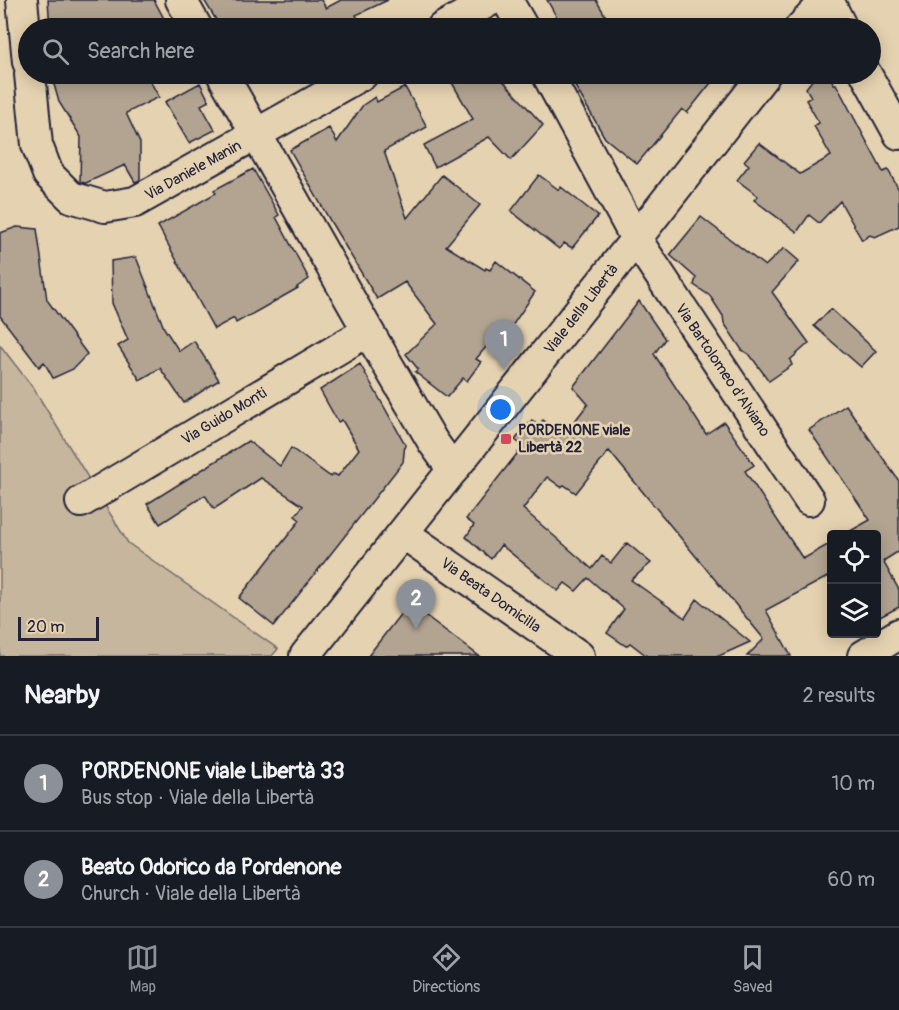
<!DOCTYPE html>
<meta charset="utf-8">
<style>
body{margin:0;font-family:Pangolin,sans-serif;background:#242831;color:#f1f3f6}
.controls{position:absolute;right:18px;bottom:18px;display:grid;overflow:hidden;border-radius:6px;box-shadow:0 3px 15px #0003}
.controls button{width:54px;height:54px;display:grid;place-items:center;padding:0;border:0;border-bottom:2px solid #363941;background:#171b24;color:#f1f3f6;font:30px sans-serif}
.scale{position:absolute;left:18px;bottom:15px;width:81px;box-sizing:border-box;padding-left:6px;border:3px solid #22223b;border-top:0;font-size:16px;line-height:21px;white-space:nowrap;color:#22223b;-webkit-text-stroke:4px #e5d2b0;paint-order:stroke}
.you{position:absolute;left:501px;top:410px;width:21px;height:21px;margin:-15px;border:4px solid #fff;border-radius:50%;background:#1a73e8;box-shadow:0 0 0 9px #1a73e833}
.badge{display:grid;place-items:center;width:39px;height:39px;border-radius:50%;background:#8c9099;color:#fff;font-size:20px;font-weight:700}
.pin{position:absolute;translate:-50% -50px;filter:drop-shadow(0 2px 3px #0008)}
.pin::after{content:'';position:absolute;top:32px;width:21px;height:18px;background:inherit;clip-path:polygon(0 0,100% 0,50% 100%)}
.list{margin:0;padding:0;list-style:none}
h2{display:flex;justify-content:space-between;align-items:center;height:78px;margin:0;padding:0 24px;font-size:26px}
h2 small{font-size:20px;font-weight:400;color:#9ea1a6}
.list li{display:grid;grid-template-columns:39px 1fr auto;gap:18px;align-items:center;box-sizing:border-box;height:96px;padding:0 24px;border-top:2px solid #363941}
.list b{display:block;font-size:22px;white-space:nowrap}
.list p{margin:0;font-size:20px;white-space:nowrap;color:#9ea1a6}
.list em{font-size:20px;font-style:normal;color:#9ea1a6}
.icon{flex:none;width:33px;height:33px;fill:none;stroke:currentColor;stroke-width:2;stroke-linecap:round;stroke-linejoin:round}
.map{position:relative;flex:none;width:899px;height:656px;overflow:hidden}
.search{position:absolute;background:#171b24;box-shadow:0 3px 15px #0003;left:18px;right:18px;top:18px;height:66px;display:flex;align-items:center;gap:15px;box-sizing:border-box;padding:0 21px;border-radius:33px;color:#9ea1a6;font-size:22px}
.sheet{height:270px;background:#171b24}
nav{display:flex;justify-content:space-around;align-items:center;box-sizing:border-box;height:84px;border-top:2px solid #363941;background:#171b24;font-size:16px;color:#9ea1a6}
nav a{display:grid;justify-items:center;gap:3px}
nav .on{color:#8c9099}
.map>svg:first-child{display:block}
.green{fill:#c6b69d;stroke:#746c6c;stroke-width:1.5}
.building{fill:#b2a491;stroke:#22223b;stroke-width:1.5}
.lines{fill:none;stroke-linecap:round;stroke-linejoin:round}
.street-casing{stroke:#22223b;stroke-width:34}
.street{stroke:#e5d2b0;stroke-width:30}
.poi-dot{fill:#d1495b;stroke:#e5d2b0;stroke-width:2}
.labels{text-anchor:middle;stroke-width:5;stroke-linejoin:round;paint-order:stroke}
.street-label{font-size:15px;fill:#22223b;stroke:#e5d2b0}
.poi-label{font-size:15px;font-weight:bold;fill:#22223b;stroke:#e5d2b0;text-anchor:start}
</style>
<div class="map">
<svg width="899" height="656" viewBox="0 0 899 656">
<rect width="100%" height="100%" fill="#e5d2b0"/>
<filter id="ink" filterUnits="userSpaceOnUse"><feTurbulence type="fractalNoise" baseFrequency=".0167" numOctaves="2"/><feDisplacementMap in="SourceGraphic" scale="12" xChannelSelector="R" yChannelSelector="G"/><feConvolveMatrix kernelMatrix="1 2 1 2 8 2 1 2 1" color-interpolation-filters="sRGB"/></filter>
<g filter="url(#ink)">
<path class="green" d="M 0,345 L 34,389 L 128,543 L 278,649 L 272,656 L 0,656 Z"/>
<path class="building" d="M 48,0 L 154,0 L 169,28 L 50,28 Z
M 204,0 L 321,0 L 326,8 L 341,0 L 388,0 L 356,15 L 363,28 L 221,28 Z
M 547,0 L 596,0 L 613,28 L 563,28 Z
M 51,74 L 146,74 L 159,97 L 126,113 L 140,143 L 140,180 L 135,182 L 125,165 L 86,183 L 80,182 L 81,137 L 59,102 Z
M 447,74 L 497,74 L 543,125 L 511,160 L 489,137 L 435,167 L 424,145 L 473,119 Z
M 568,74 L 718,74 L 687,113 L 682,109 L 637,164 L 605,138 Z
M 817,74 L 828,74 L 834,84 L 836,84 L 883,172 L 888,170 L 899,190 L 899,226 L 875,237 L 870,235 L 862,240 L 840,201 L 819,223 L 809,215 L 797,232 L 754,200 L 758,196 L 737,180 L 749,165 L 744,161 L 759,143 L 800,174 L 831,156 L 814,126 L 819,123 L 806,100 L 811,97 L 806,88 Z
M 200,83 L 209,101 L 201,105 L 215,130 L 189,143 L 165,102 Z
M 405,87 L 427,127 L 384,151 L 407,218 L 442,175 L 480,205 L 446,246 L 485,270 L 486,268 L 490,270 L 496,261 L 535,292 L 512,326 L 505,324 L 476,359 L 481,362 L 467,381 L 463,378 L 447,397 L 415,372 L 418,369 L 406,354 L 437,324 L 405,282 L 377,299 L 332,224 L 290,150 L 329,128 L 337,142 L 363,105 L 375,97 L 377,102 Z
M 253,169 L 279,215 L 276,217 L 309,279 L 297,287 L 298,288 L 236,323 L 234,318 L 214,329 L 158,226 L 216,193 L 214,190 Z
M 539,175 L 559,190 L 561,187 L 598,216 L 572,248 L 564,243 L 559,249 L 511,211 Z
M 701,217 L 765,266 L 784,248 L 799,261 L 772,292 L 809,343 L 790,360 L 792,365 L 769,381 L 750,355 L 742,350 L 724,323 L 723,316 L 710,296 L 694,285 L 696,278 L 670,255 Z
M 17,227 L 37,229 L 47,300 L 87,354 L 73,369 L 53,378 L 44,362 L 39,367 L 0,316 L 0,233 Z
M 136,257 L 164,328 L 179,351 L 194,341 L 219,380 L 184,403 L 160,368 L 140,380 L 118,346 L 128,340 L 112,303 L 111,261 Z
M 639,301 L 665,339 L 654,354 L 706,434 L 724,422 L 754,465 L 745,471 L 803,559 L 831,543 L 831,575 L 766,610 L 791,656 L 747,656 L 764,639 L 609,451 L 576,493 L 564,485 L 561,487 L 547,477 L 523,509 L 592,569 L 602,556 L 611,563 L 627,543 L 651,563 L 631,580 L 685,618 L 697,599 L 750,642 L 719,656 L 647,656 L 630,643 L 626,646 L 607,633 L 624,609 L 588,578 L 576,591 L 565,583 L 558,591 L 501,545 L 491,559 L 466,537 L 474,525 L 466,519 L 520,450 L 523,446 L 515,440 L 532,420 L 539,425 L 543,420 L 564,435 L 588,404 L 573,387 Z
M 831,309 L 876,351 L 861,367 L 814,326 Z
M 360,364 L 405,444 L 403,462 L 274,626 L 239,598 L 300,520 L 295,516 L 303,506 L 261,478 L 214,509 L 205,495 L 160,524 L 147,504 L 248,441 L 280,466 L 291,448 L 331,477 L 334,474 L 338,476 L 359,449 L 342,420 L 338,422 L 320,390 Z
M 846,405 L 899,481 L 899,551 L 883,561 L 899,590 L 899,607 L 876,619 L 876,534 L 845,534 L 870,520 L 809,430 Z
M 409,603 L 479,656 L 368,656 Z"/>
<g class="lines">
<defs>
<path id="street" d="M 22,0 L 28,62
M 181,0 L 197,28
M 507,0 L 523,28
M 828,0 L 842,28
M 442,28 L 491,0
M 800,28 L 827,0
M 30,74 L 37,145 L 48,174 L 71,197 L 105,207 L 135,202 L 363,74
M 222,74 L 368,331 L 433,442 L 453,470
M 547,74 L 636,239 L 809,500
M 866,74 L 899,134
M 81,502 L 368,331
M 403,533 L 579,656
M 305,656 L 636,239 L 765,74
M 863,656 L 899,634"/>
</defs>
<use href="#street" class="street-casing"/>
<use href="#street" class="street"/>
</g>
</g>
<rect class="poi-dot" x="500" y="433" width="12" height="12" rx="3"/>
<g class="labels">
<g class="street-label">
<text transform="translate(193 170) rotate(-29)" y="5">Via Daniele Manin</text>
<text transform="translate(581 309) rotate(-52)" y="5">Viale della Libertà</text>
<text transform="translate(723 370) rotate(56)" y="5">Via Bartolomeo d'Alviano</text>
<text transform="translate(224 416) rotate(-31)" y="5">Via Guido Monti</text>
<text transform="translate(491 595) rotate(35)" y="5">Via Beata Domicilla</text>
</g>
<g class="poi-label">
<text x="518" y="435">PORDENONE viale<tspan x="518" dy="17">Libertà 22</tspan></text>
</g>
</g>
</svg>
<div class="controls">
<button><svg class="icon" aria-label="locate" viewBox="0 0 24 24"><circle cx="12" cy="12" r="6"/><path d="M12 2v4M12 18v4M2 12h4M18 12h4"/></svg></button>
<button><svg class="icon" aria-label="layers" viewBox="0 0 24 24"><path d="M12 4l9 5-9 5-9-5zM3 14l9 5 9-5"/></svg></button>
</div>
<div class="scale">20 m</div>
<div class="you"></div>
<div class="pin badge" style="left:504px;top:370px">1</div>
<div class="pin badge" style="left:416px;top:629px">2</div>
<div class="search"><svg class="icon" aria-label="search" viewBox="0 0 24 24"><circle cx="10" cy="10" r="6"/><path d="M15 15l6 6"/></svg>Search here</div>
</div>
<section class="sheet">
<h2>Nearby<small>2 results</small></h2>
<ul class="list">
<li><span class="badge">1</span><div><b>PORDENONE viale Libertà 33</b><p>Bus stop · Viale della Libertà</p></div><em>10 m</em></li>
<li><span class="badge">2</span><div><b>Beato Odorico da Pordenone</b><p>Church · Viale della Libertà</p></div><em>60 m</em></li>
</ul>
</section>
<nav>
<a class="on"><svg class="icon" aria-label="map" viewBox="0 0 24 24"><path d="M3 6l6-2 6 2 6-2v14l-6 2-6-2-6 2zM9 4v14M15 6v14"/></svg>Map</a>
<a><svg class="icon" aria-label="directions" viewBox="0 0 24 24"><path d="M12 3l9 9-9 9-9-9zM9 14v-3h6M13 9l2 2-2 2"/></svg>Directions</a>
<a><svg class="icon" aria-label="saved" viewBox="0 0 24 24"><path d="M7 4h10v16l-5-4-5 4z"/></svg>Saved</a>
</nav>
